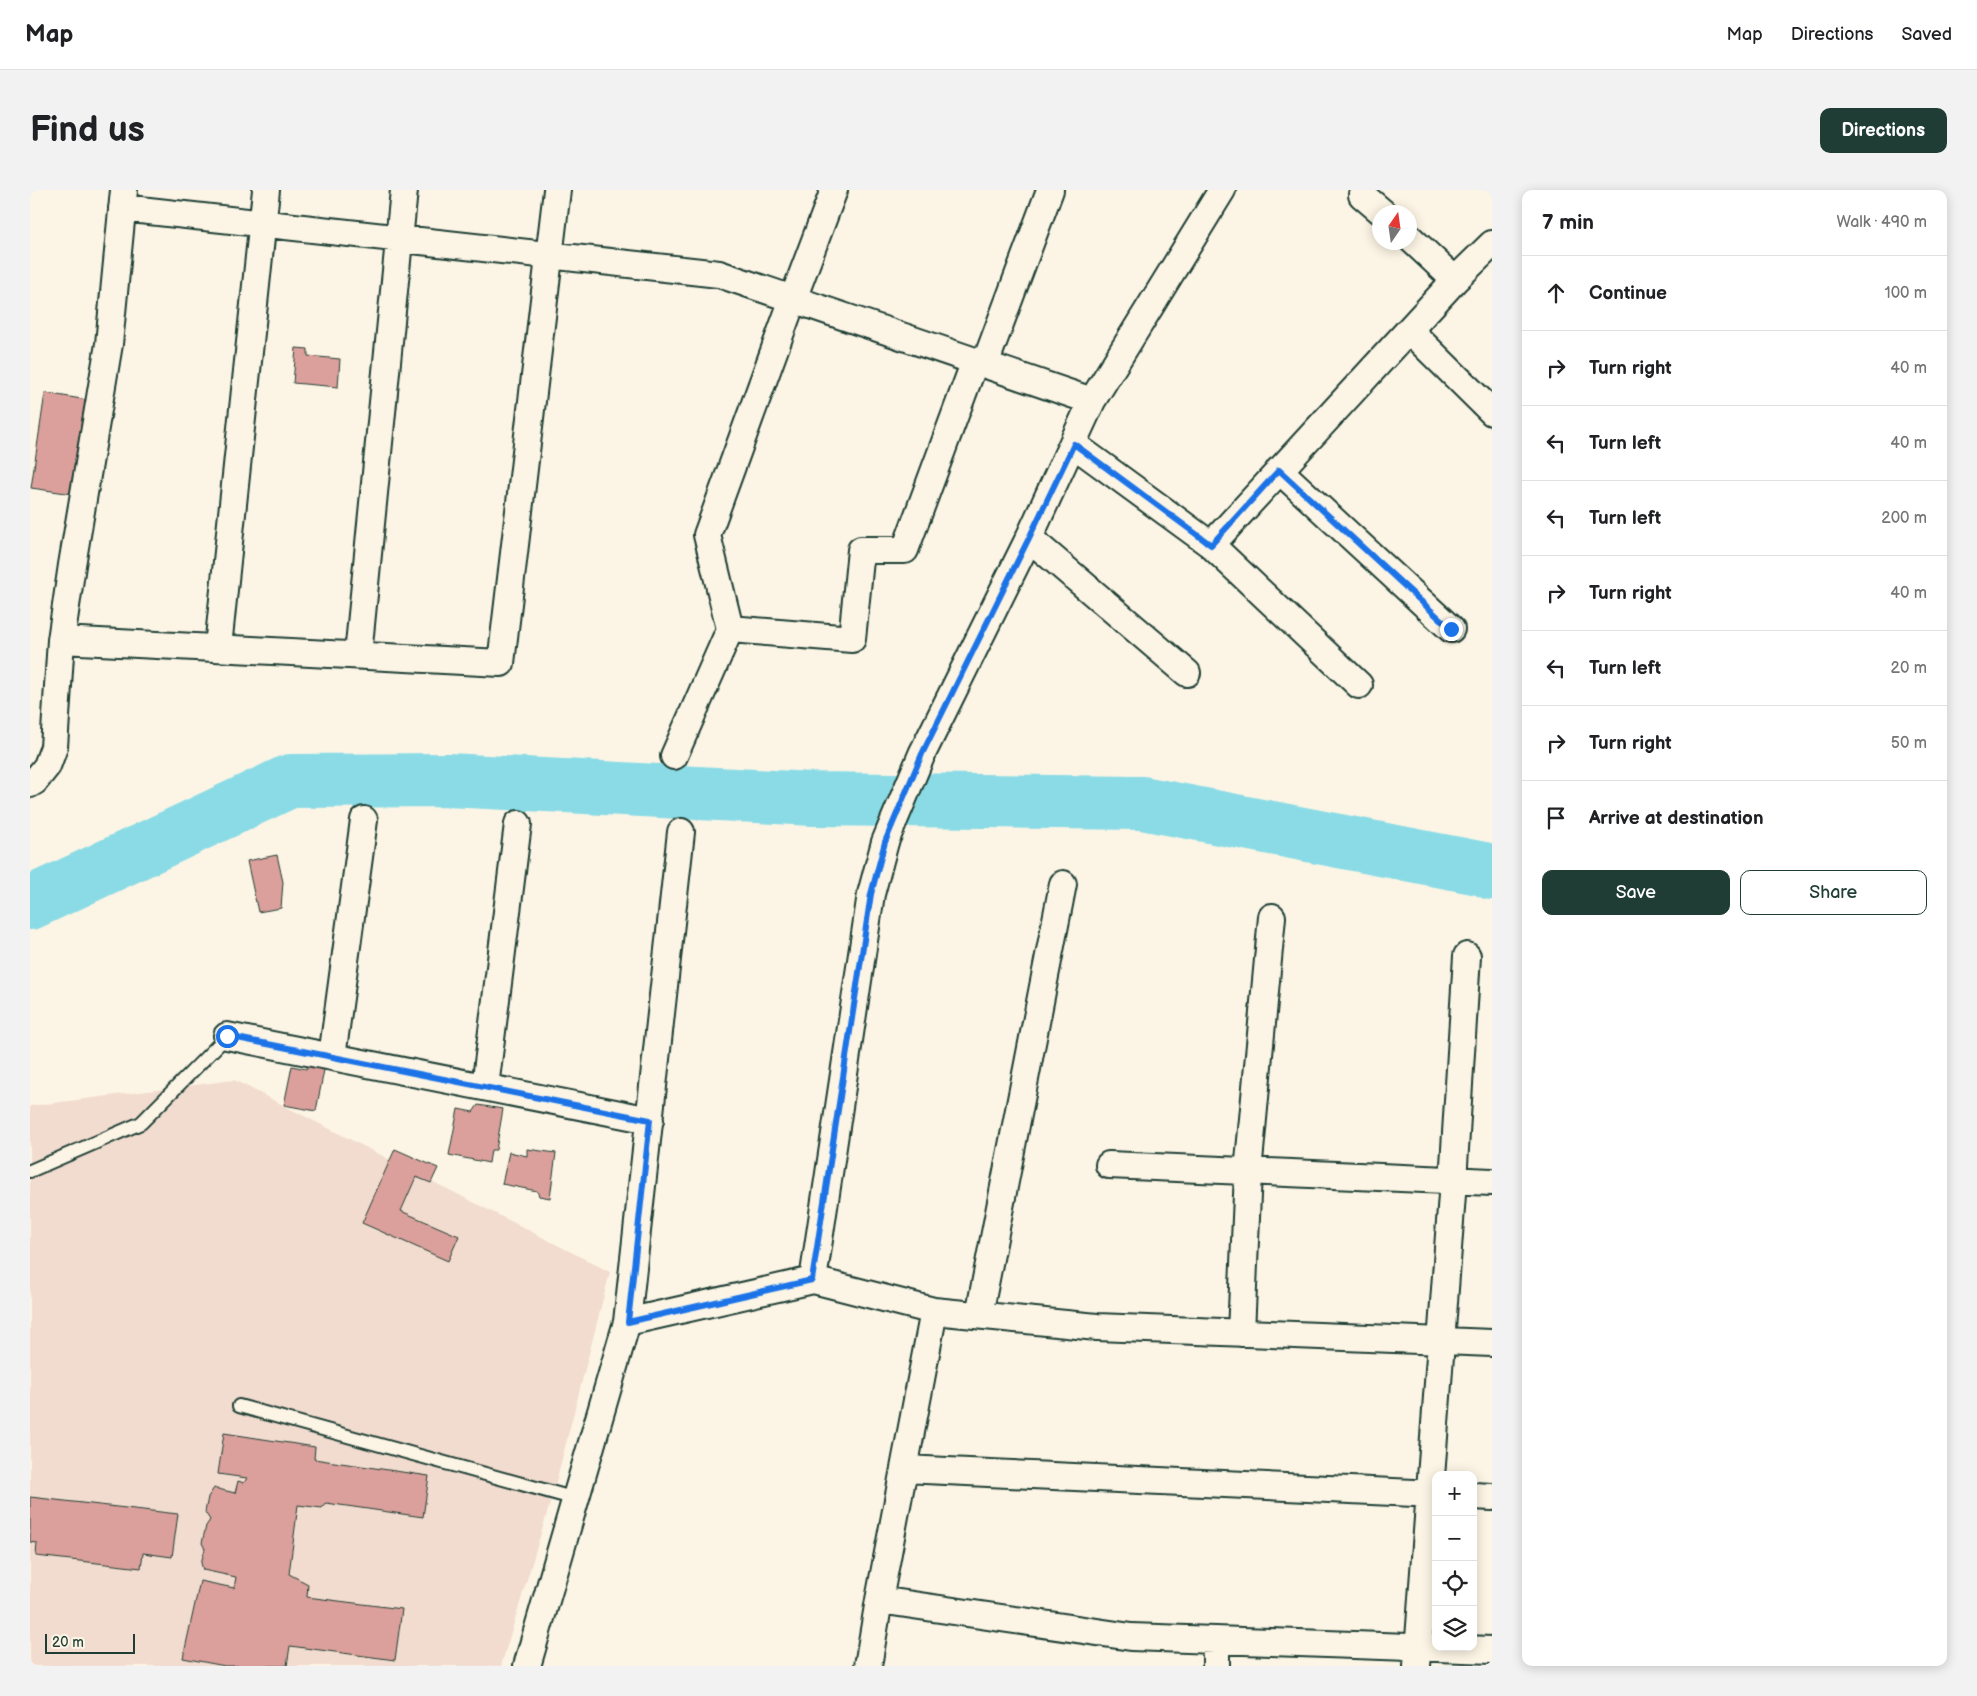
<!DOCTYPE html>
<meta charset="utf-8">
<style>
body{margin:0;font-family:"Balsamiq Sans",sans-serif;background:#f2f2f2;color:#202124}
.controls{position:absolute;right:15px;bottom:15px;display:grid;overflow:hidden;border-radius:10px;box-shadow:0 2px 12px #0003}
.controls button{width:45px;height:45px;display:grid;place-items:center;padding:0;border:0;border-bottom:1px solid #e0e0e0;background:#fff;color:#202124;font:25px sans-serif}
.compass{position:absolute;left:1342px;top:15px;width:45px;height:45px;border-radius:50%;background:#fff;box-shadow:0 2px 12px #0003;rotate:13deg}
.scale{position:absolute;left:15px;bottom:12px;width:90px;box-sizing:border-box;padding-left:5px;border:2px solid #1f3d34;border-top:0;font-size:14px;line-height:18px;white-space:nowrap;color:#1f3d34;-webkit-text-stroke:4px #fcf5e5;paint-order:stroke}
.stop{position:absolute;width:15px;height:15px;margin:-11px;border:4px solid #1a73e8;border-radius:50%;background:#fff}
.stop.end{background:#1a73e8;border-color:#fff;box-shadow:0 1px 5px #0008}
.list{margin:0;padding:0;list-style:none}
h2{display:flex;justify-content:space-between;align-items:center;height:65px;margin:0;padding:0 20px;font-size:21px}
h2 small{font-size:16px;font-weight:400;color:#757577}
.list li{display:grid;grid-template-columns:32px 1fr auto;gap:15px;align-items:center;box-sizing:border-box;height:75px;padding:0 20px;border-top:1px solid #e0e0e0}
.list b{display:block;font-size:19px;white-space:nowrap}
.list em{font-size:16px;font-style:normal;color:#757577}
.actions{display:flex;gap:10px;padding:15px 20px}
.actions a{flex:1;padding:11px 0;border:1px solid #1f3d34;border-radius:10px;text-align:center;font-size:18px;color:#1f3d34}
.actions .main{background:#1f3d34;color:#fff}
.icon{flex:none;width:28px;height:28px;fill:none;stroke:currentColor;stroke-width:2;stroke-linecap:round;stroke-linejoin:round}
.map{position:relative;flex:none;width:1462px;height:1476px;overflow:hidden;border-radius:10px}
header{display:flex;align-items:center;gap:30px;box-sizing:border-box;height:70px;padding:0 25px;background:#fff;border-bottom:1px solid #e0e0e0}
header strong{font-size:24px}
nav{display:flex;gap:28px;margin-inline-start:auto;font-size:18px}
.intro{display:flex;align-items:center;justify-content:space-between;box-sizing:border-box;height:120px;padding:0 30px}
h1{margin:0;font-size:35px}
.button{padding:12px 22px;border-radius:10px;background:#1f3d34;color:#fff;font-size:18px;font-weight:700}
main{display:flex;gap:30px;padding:0 30px}
aside{flex:1;background:#fff;border-radius:10px;box-shadow:0 2px 12px #0003}
.map>svg:first-child{display:block}
.built{fill:#f2dccf}
.lines{fill:none;stroke-linecap:round;stroke-linejoin:round}
.river{stroke:#8bdbe6;stroke-width:54}
.building{fill:#dba09b;stroke:#1f3d34}
.lane-casing{stroke:#1f3d34;stroke-width:16}
.street-casing{stroke:#1f3d34;stroke-width:30}
.lane{stroke:#fcf5e5;stroke-width:12}
.street{stroke:#fcf5e5;stroke-width:26}
.route{stroke:#1a73e8;stroke-width:6}
</style>
<header>
<strong>Map</strong>
<nav><a>Map</a><a>Directions</a><a>Saved</a></nav>
</header>
<div class="intro"><h1>Find us</h1><a class="button">Directions</a></div>
<main>
<div class="map">
<svg width="1462" height="1476" viewBox="0 0 1462 1476">
<rect width="100%" height="100%" fill="#fcf5e5"/>
<filter id="ink" filterUnits="userSpaceOnUse"><feTurbulence type="fractalNoise" baseFrequency=".02" numOctaves="2"/><feDisplacementMap in="SourceGraphic" scale="10" xChannelSelector="R" yChannelSelector="G"/><feConvolveMatrix kernelMatrix="1 2 1 2 8 2 1 2 1" color-interpolation-filters="sRGB"/></filter>
<g filter="url(#ink)">
<path class="built" d="M 204,890 L 580,1082 L 524,1300 L 471,1476 L 0,1476 L 0,916 Z"/>
<g class="lines">
<path class="river" d="M 0,713 L 260,591 L 418,590 L 783,609 L 1112,613 L 1454,679 L 1462,683"/>
</g>
<path class="building" d="M 266,158 L 278,159 L 278,166 L 310,169 L 308,197 L 263,193 Z
M 15,203 L 64,211 L 50,305 L 1,298 Z
M 247,665 L 253,692 L 251,718 L 228,722 L 217,671 Z
M 281,872 L 295,875 L 286,921 L 254,915 L 262,876 L 276,879 Z
M 448,915 L 473,919 L 466,960 L 461,960 L 459,973 L 419,965 L 428,919 L 443,922 Z
M 365,959 L 408,978 L 401,993 L 386,987 L 371,1021 L 429,1046 L 418,1071 L 332,1033 Z
M 497,959 L 526,963 L 520,1008 L 509,1006 L 507,1001 L 472,994 L 479,962 L 497,966 Z
M 194,1243 L 285,1257 L 284,1269 L 399,1286 L 393,1327 L 296,1313 L 292,1318 L 268,1315 L 259,1384 L 278,1394 L 277,1407 L 372,1419 L 365,1470 L 260,1456 L 257,1476 L 195,1476 L 153,1468 L 170,1391 L 204,1398 L 206,1387 L 173,1380 L 171,1373 L 175,1359 L 172,1353 L 176,1336 L 180,1330 L 175,1322 L 178,1307 L 184,1298 L 205,1303 L 208,1291 L 214,1293 L 217,1288 L 188,1284 Z
M 0,1307 L 148,1324 L 142,1367 L 113,1363 L 111,1378 L 6,1366 L 7,1353 L 0,1352 Z"/>
<g class="lines">
<defs>
<path id="lane" d="M 0,981 L 111,933 L 197,846
M 209,1216 L 546,1309"/>
<path id="street" d="M 1332,5 L 1352,22
M 92,18 L 689,84 L 1062,211
M 1380,48 L 1425,90
M 1379,140 L 1462,222
M 955,174 L 1020,0
M 1043,254 L 1181,355 L 1329,495
M 1249,280 L 1421,439
M 999,348 L 1157,483
M 1181,355 L 1425,90 L 1462,54
M 700,439 L 822,449 L 831,360 L 875,360 L 945,171
M 31,450 L 471,473 L 527,0
M 188,457 L 236,0
M 328,465 L 374,0
M 644,566 L 700,439 L 677,345 L 763,109 L 804,0
M 0,594 L 5,591 L 17,576 L 24,557 L 31,450 L 42,375 L 79,154 L 94,0
M 197,846 L 620,930
M 302,867 L 334,630
M 455,897 L 488,634
M 1079,975 L 1462,992
M 783,1090 L 841,704 L 855,652 L 892,564 L 999,348 L 1062,211 L 1192,0
M 949,1125 L 1033,694
M 597,1132 L 783,1090 L 904,1121 L 1067,1137 L 1462,1153
M 1211,1143 L 1218,982 L 1242,727
M 874,1279 L 1406,1304
M 1443,1306 L 1462,1307
M 849,1410 L 1101,1447 L 1462,1460
M 497,1476 L 597,1132 L 651,642
M 838,1476 L 849,1410 L 904,1121
M 1186,1476 L 1186,1450
M 1387,1476 L 1423,991 L 1437,766"/>
</defs>
<use href="#lane" class="lane-casing"/>
<use href="#street" class="street-casing"/>
<use href="#lane" class="lane"/>
<use href="#street" class="street"/>
</g>
</g>
<g class="lines" filter="url(#ink)">
<path class="route" d="M 197,846 L 620,930 L 598,1132 L 782,1090 L 841,704 L 855,652 L 892,564 L 999,348 L 1044,254 L 1181,355 L 1249,280 L 1421,439"/>
</g>
</svg>
<div class="controls">
<button>+</button>
<button>−</button>
<button><svg class="icon" aria-label="locate" viewBox="0 0 24 24"><circle cx="12" cy="12" r="6"/><path d="M12 2v4M12 18v4M2 12h4M18 12h4"/></svg></button>
<button><svg class="icon" aria-label="layers" viewBox="0 0 24 24"><path d="M12 4l9 5-9 5-9-5zM3 14l9 5 9-5"/></svg></button>
</div>
<svg class="compass" viewBox="-18 -18 36 36"><path d="M0-13l5 13h-10z" fill="#e53935"/><path d="M0 13l5-13h-10z" fill="#757577"/></svg>
<div class="scale">20 m</div>
<div class="stop" style="left:197px;top:846px"></div>
<div class="stop end" style="left:1421px;top:439px"></div>
</div>
<aside>
<h2>7 min<small>Walk · 490 m</small></h2>
<ul class="list">
<li><svg class="icon" aria-label="ahead" viewBox="0 0 24 24"><path d="M12 20V5M6 11l6-6 6 6"/></svg><div><b>Continue</b></div><em>100 m</em></li>
<li><svg class="icon" aria-label="right" viewBox="0 0 24 24"><path d="M7 20v-9h11M14 6l5 5-5 5"/></svg><div><b>Turn right</b></div><em>40 m</em></li>
<li><svg class="icon" aria-label="left" viewBox="0 0 24 24"><path d="M17 20v-9H6M10 6l-5 5 5 5"/></svg><div><b>Turn left</b></div><em>40 m</em></li>
<li><svg class="icon" aria-label="left" viewBox="0 0 24 24"><path d="M17 20v-9H6M10 6l-5 5 5 5"/></svg><div><b>Turn left</b></div><em>200 m</em></li>
<li><svg class="icon" aria-label="right" viewBox="0 0 24 24"><path d="M7 20v-9h11M14 6l5 5-5 5"/></svg><div><b>Turn right</b></div><em>40 m</em></li>
<li><svg class="icon" aria-label="left" viewBox="0 0 24 24"><path d="M17 20v-9H6M10 6l-5 5 5 5"/></svg><div><b>Turn left</b></div><em>20 m</em></li>
<li><svg class="icon" aria-label="right" viewBox="0 0 24 24"><path d="M7 20v-9h11M14 6l5 5-5 5"/></svg><div><b>Turn right</b></div><em>50 m</em></li>
<li><svg class="icon" aria-label="arrive" viewBox="0 0 24 24"><path d="M6 21V4h12l-3 4 3 4H6"/></svg><div><b>Arrive at destination</b></div></li>
</ul>
<div class="actions"><a class="main">Save</a><a>Share</a></div>
</aside>
</main>
